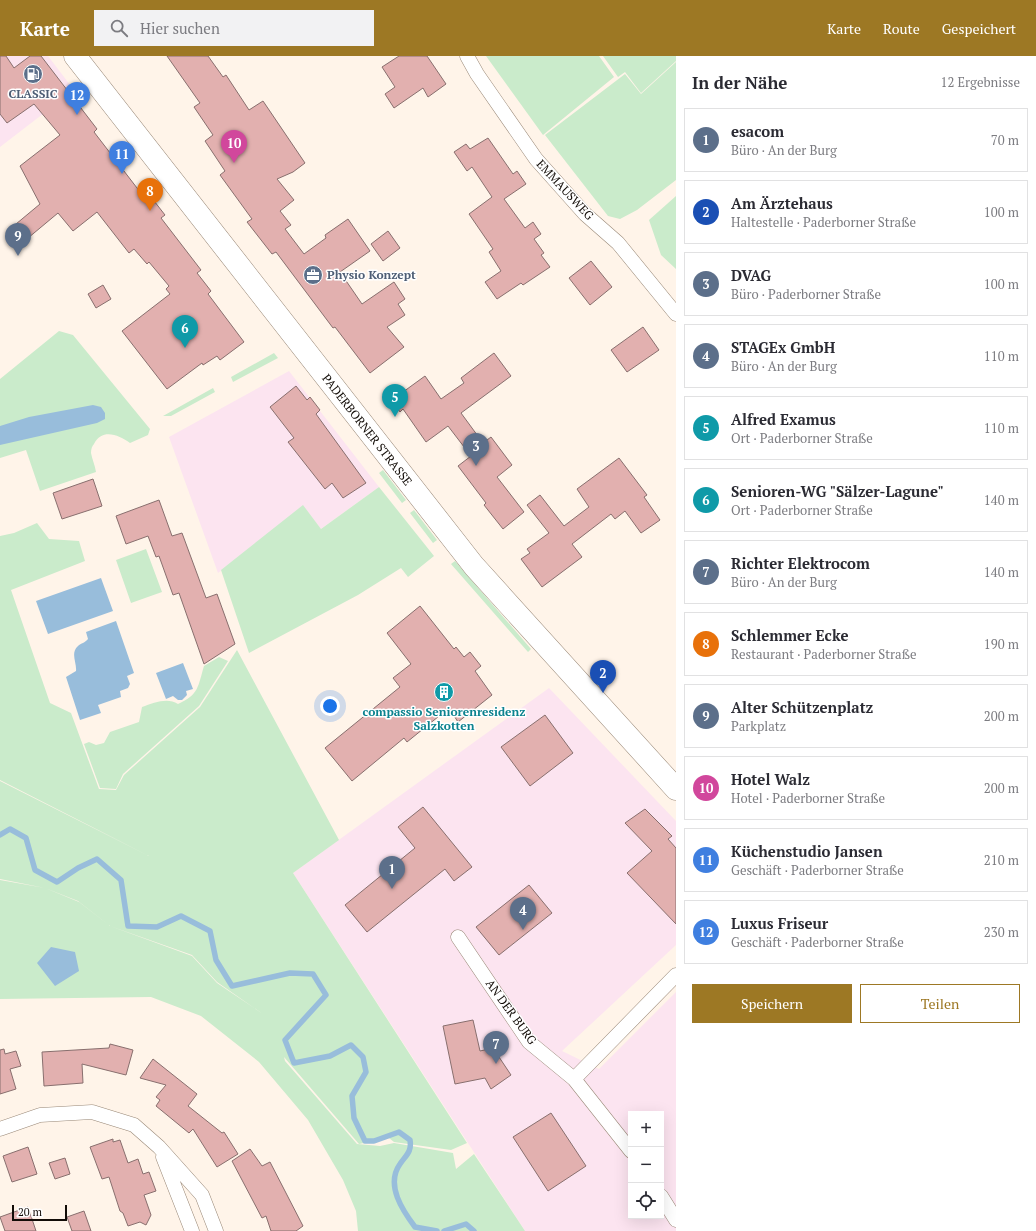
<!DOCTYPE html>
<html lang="de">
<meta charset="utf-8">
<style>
body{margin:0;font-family:"PT Serif",serif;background:#f2f2f3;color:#2b2b33}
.controls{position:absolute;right:12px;bottom:12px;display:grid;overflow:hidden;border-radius:0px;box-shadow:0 4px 16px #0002}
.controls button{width:36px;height:36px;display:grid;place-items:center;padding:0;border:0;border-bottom:1px solid #e1e1e2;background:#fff;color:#2b2b33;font:20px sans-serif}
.scale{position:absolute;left:12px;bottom:10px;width:55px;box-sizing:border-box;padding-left:4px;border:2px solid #120c07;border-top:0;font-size:11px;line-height:14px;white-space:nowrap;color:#120c07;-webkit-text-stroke:3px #fff;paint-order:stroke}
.you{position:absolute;left:330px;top:650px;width:14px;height:14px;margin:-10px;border:3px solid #fff;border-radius:50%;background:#1a73e8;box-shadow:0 0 0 6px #1a73e833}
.badge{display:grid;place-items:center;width:26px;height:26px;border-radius:50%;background:#9d7824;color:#fff;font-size:13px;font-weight:700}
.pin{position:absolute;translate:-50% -33px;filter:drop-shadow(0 1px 2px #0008)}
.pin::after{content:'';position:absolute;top:21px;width:14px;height:12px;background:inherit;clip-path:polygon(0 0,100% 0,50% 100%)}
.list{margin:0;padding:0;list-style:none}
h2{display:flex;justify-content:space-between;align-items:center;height:52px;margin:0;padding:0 16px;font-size:17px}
h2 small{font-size:13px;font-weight:400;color:#7c7c81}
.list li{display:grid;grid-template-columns:26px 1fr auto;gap:12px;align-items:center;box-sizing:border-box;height:64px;margin:0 8px 8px;padding:0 8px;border:1px solid #e1e1e2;border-radius:0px}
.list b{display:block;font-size:15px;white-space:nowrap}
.list p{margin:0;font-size:13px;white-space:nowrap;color:#7c7c81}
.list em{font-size:13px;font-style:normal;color:#7c7c81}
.actions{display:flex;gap:8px;padding:12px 16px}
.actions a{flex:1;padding:9px 0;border:1px solid #9d7824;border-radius:0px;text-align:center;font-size:14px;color:#9d7824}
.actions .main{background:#9d7824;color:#fff}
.icon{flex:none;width:22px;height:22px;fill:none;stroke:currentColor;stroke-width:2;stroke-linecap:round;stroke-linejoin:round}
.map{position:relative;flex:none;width:676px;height:1175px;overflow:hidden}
header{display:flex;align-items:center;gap:24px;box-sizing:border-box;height:56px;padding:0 20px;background:#9d7824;color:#fff}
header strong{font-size:19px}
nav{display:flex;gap:22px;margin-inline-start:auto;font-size:14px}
.search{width:280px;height:36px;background:#f2f2f3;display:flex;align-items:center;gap:10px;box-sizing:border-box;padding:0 14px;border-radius:0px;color:#7c7c81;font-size:15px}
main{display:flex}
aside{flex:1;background:#fff}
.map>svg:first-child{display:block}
.commercial{fill:#fce4f0;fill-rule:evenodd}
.green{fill:#caebcb}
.water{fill:#98bddb}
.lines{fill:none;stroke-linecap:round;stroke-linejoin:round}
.stream{stroke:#98bddb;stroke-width:5.5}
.building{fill:#e2b0af;stroke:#886f6e}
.minor-casing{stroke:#987;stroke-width:15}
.primary-casing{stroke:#987;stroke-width:23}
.minor{stroke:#fff;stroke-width:14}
.primary{stroke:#fff;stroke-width:22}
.labels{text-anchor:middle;stroke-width:3;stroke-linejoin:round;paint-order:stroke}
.service-label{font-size:12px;font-weight:bold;fill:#4e5e75;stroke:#fff}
.street-label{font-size:12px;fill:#120c07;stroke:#fff}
.culture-label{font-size:12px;font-weight:bold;fill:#0d838f;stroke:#fff}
</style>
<header>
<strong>Karte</strong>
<div class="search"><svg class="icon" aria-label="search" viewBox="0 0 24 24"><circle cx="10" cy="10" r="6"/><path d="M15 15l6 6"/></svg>Hier suchen</div>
<nav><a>Karte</a><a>Route</a><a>Gespeichert</a></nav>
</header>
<main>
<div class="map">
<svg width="676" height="1175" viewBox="0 0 676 1175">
<rect width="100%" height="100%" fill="#fff4e9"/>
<path class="commercial" d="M 0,0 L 48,0 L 74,34 L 0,91 Z
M 289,315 L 379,431 L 321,473 L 303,450 L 218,517 L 169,381 Z
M 549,632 L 676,765 L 676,889 L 562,995 L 599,1013 L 676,936 L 676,1175 L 525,1175 L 293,817 ZM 631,1058 L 661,1058 L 661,1160 L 631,1160 Z"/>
<path class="green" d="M 486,0 L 599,0 L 614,21 L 543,79 Z
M 603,0 L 676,0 L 676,5 L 641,37 L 625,16 L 618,21 Z
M 676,6 L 676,124 L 637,154 L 620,163 L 608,160 L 545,79 L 625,18 L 641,38 Z
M 676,140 L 676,213 L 661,199 L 649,164 Z
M 59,275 L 73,279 L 150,373 L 148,379 L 130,387 C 119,379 102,372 94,388 C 92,390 91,393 91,397 C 92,403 95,409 96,416 L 40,435 L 26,394 L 0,402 L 0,323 Z
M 274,297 L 278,302 L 233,326 L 231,321 Z
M 213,332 L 215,336 L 171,360 L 163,360 Z
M 383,414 L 406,444 L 402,447 L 379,417 Z
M 379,431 L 434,500 L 408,521 L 401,512 L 358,539 L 249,597 L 221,514 L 303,449 L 321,473 Z
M 414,454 L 437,484 L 433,487 L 410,457 Z
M 37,467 L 49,483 L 79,485 L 85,505 L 11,534 L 50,647 L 71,657 L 99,733 L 116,734 L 124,719 L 200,651 L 237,594 L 339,784 L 293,817 L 467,1087 L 451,1094 L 394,1086 L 389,1082 L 359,1088 L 284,1001 L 285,1005 L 357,1088 L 380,1090 L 394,1087 L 453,1097 L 456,1113 L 474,1098 L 525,1175 L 358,1175 L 356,1155 L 343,1124 L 308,1064 L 259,1006 L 201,960 L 151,941 L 0,943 L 0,824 L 45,832 L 79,846 L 110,870 L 192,900 L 217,927 L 263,958 L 217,926 L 192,899 L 110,870 L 78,845 L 45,832 L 0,823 L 0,725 L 149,800 L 0,724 L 0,480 L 14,477 Z
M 146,493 L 162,536 L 131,547 L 116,504 Z
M 455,505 L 531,593 L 528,596 L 451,508 Z
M 219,601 L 228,605 L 199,650 L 123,718 L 116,733 L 100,732 L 84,688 L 89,686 L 96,689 L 104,687 L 110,676 L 139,666 L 142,651 C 154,647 167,641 178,648 C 199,639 198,630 204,610 Z"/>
<path class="water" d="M 93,349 L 101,351 L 105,357 L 105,363 L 97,367 L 0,389 L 0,370 L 29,361 Z
M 101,522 L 113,555 L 48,578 L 36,545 Z
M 116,565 L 134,617 L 127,620 L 130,628 L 128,632 L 120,635 L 121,641 L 98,649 L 101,657 L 80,664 L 66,621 L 76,615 C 77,607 70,597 78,590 C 81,587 85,587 88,583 L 86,576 Z
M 183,607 L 193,633 L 186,635 L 187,639 L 182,644 L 178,644 L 173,640 L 166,643 L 156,617 Z
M 51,891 L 75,896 L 79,915 L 55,930 L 37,907 Z"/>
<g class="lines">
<path class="stream" d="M 0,779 L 10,773 L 26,782 L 35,814 L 57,826 L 78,812 L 97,803 L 121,824 L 128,870 L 157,871 L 181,860 L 210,875 L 216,904 L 232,930 L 290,917 L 313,918 L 326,939 L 285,984 L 294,1007 L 330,1000 L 351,989 L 363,1001 L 366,1016 L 352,1040 L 354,1062 L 365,1085 L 374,1085 L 399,1076 L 410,1084 C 412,1096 406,1099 400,1108 C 385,1129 403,1155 415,1171 L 437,1175
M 444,1175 L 466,1168 L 474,1175"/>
</g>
<path class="building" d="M 0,0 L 6,0 L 14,12 L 30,0 L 41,0 L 97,73 L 94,76 L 147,145 L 151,141 L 165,159 L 161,162 L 201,214 L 197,217 L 211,235 L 208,238 L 244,286 L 220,304 L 217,300 L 203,309 L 202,307 L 167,333 L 122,275 L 170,238 L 166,233 L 169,230 L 149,206 L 147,208 L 134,193 L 129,197 L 97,156 L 73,175 L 58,157 L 28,182 L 16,168 L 40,148 L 20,110 L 60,79 L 34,48 L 7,67 L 0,58 Z
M 167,0 L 208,0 L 223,21 L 226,19 L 249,54 L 263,45 L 305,107 L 293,116 L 277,123 L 294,144 L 280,155 L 291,169 L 285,173 L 304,198 L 326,182 L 325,179 L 348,163 L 370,195 L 340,216 L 362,248 L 394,226 L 405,243 L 398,248 L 405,259 L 387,271 L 404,291 L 370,317 L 335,271 L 333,272 L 276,196 L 272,198 L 247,166 L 252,163 L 220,119 L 225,115 L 205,85 L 213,79 L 194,51 L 200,47 Z
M 399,0 L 427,0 L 446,28 L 428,41 L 423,32 L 394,52 L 385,38 L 395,31 L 382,11 Z
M 488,82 L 513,118 L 517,115 L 526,128 L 504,143 L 525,172 L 533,166 L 541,178 L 534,183 L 544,197 L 541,199 L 550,211 L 523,229 L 521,227 L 497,243 L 485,226 L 501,215 L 489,196 L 493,193 L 469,158 L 492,141 L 472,111 L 467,115 L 454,96 L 466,88 L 470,93 Z
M 388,175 L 400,192 L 383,205 L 371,188 Z
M 591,205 L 612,231 L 590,249 L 569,222 Z
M 103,229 L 111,243 L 96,252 L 88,238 Z
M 643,271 L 659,294 L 627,316 L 611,294 Z
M 494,297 L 511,320 L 461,357 L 483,387 L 491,381 L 512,409 L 497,421 L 524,456 L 503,473 L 484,449 L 486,447 L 458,410 L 471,400 L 448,370 L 426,386 L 403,353 L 400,356 L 392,344 L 425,320 L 441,343 L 464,327 L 461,322 Z
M 296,330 L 307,344 L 310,341 L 320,354 L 316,358 L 366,427 L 343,442 L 332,427 L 325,433 L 288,386 L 294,382 L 270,351 Z
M 619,402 L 647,439 L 644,441 L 660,464 L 641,477 L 625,455 L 615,463 L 611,458 L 572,488 L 582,501 L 542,531 L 521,503 L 530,497 L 527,493 L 549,477 L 527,449 L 540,439 L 564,470 L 589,451 L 577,433 Z
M 93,423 L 102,450 L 62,463 L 53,437 Z
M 159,444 L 172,480 L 182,477 L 206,542 L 217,538 L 235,588 L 204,608 L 179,537 L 173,539 L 159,500 L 156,501 L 148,480 L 126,488 L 116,460 Z
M 420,550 L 454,593 L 456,591 L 464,601 L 470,596 L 481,610 L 475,615 L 492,639 L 458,666 L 449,652 L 407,686 L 404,682 L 352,725 L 325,692 L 400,631 L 393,622 L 411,608 L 387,577 Z
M 545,659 L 573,697 L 530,730 L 501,691 Z
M 423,751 L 472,811 L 454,825 L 445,813 L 367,876 L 345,849 L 415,792 L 398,771 Z
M 645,753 L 672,780 L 668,783 L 676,792 L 676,868 L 627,817 L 652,795 L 625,767 Z
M 529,829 L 552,857 L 499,899 L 476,871 Z
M 473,964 L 480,995 L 493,992 L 511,1019 L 491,1033 L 485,1022 L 455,1028 L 443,970 Z
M 110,988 L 133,994 L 126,1019 L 82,1008 L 83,1027 L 44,1030 L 42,996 L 109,992 Z
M 4,993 L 5,998 L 16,995 L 21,1010 L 10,1013 L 16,1033 L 0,1038 L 0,994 Z
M 153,1003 L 197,1038 L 188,1050 L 222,1077 L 224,1076 L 238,1098 L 217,1111 L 193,1073 L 189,1077 L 156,1050 L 160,1044 L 156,1041 L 166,1029 L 140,1022 Z
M 551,1057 L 586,1110 L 548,1135 L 513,1081 Z
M 113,1083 L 113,1086 L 120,1084 L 128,1107 L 138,1103 L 143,1118 L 149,1116 L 156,1135 L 144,1139 L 151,1159 L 146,1169 L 140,1166 L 128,1170 L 123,1157 L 120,1155 L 109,1121 L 102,1123 L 90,1091 Z
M 28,1091 L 37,1118 L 12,1126 L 3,1100 Z
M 250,1093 L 262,1110 L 270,1106 L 303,1170 L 296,1175 L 271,1175 L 266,1160 L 262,1162 L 232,1105 Z
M 65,1102 L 70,1118 L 55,1123 L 49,1107 Z
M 28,1151 L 36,1175 L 5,1175 L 0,1161 Z
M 84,1155 L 91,1175 L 72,1175 L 67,1161 Z"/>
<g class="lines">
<defs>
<path id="minor" d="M 467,0 L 477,18 L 536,103 L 585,158 L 618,187 L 676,258
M 458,881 L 529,986 L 574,1023 L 631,1095
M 574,1023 L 676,919
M 0,1073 L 40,1059 L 92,1056 L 134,1069 L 159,1091 L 202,1139 L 216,1175
M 163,1101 L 192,1175
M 661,1140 L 676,1164"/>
<path id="primary" d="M 75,0 L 474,510 L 676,733"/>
</defs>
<use href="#minor" class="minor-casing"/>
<use href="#primary" class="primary-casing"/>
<use href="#minor" class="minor"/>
<use href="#primary" class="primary"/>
</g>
<defs>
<symbol id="fuel-disc" viewBox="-11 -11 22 22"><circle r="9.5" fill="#5c6f8a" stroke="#fff"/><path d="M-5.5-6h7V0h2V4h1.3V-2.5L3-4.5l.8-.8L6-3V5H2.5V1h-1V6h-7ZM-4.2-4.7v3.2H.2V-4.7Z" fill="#fff"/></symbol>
<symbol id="office-disc" viewBox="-11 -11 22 22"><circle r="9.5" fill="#5c6f8a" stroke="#fff"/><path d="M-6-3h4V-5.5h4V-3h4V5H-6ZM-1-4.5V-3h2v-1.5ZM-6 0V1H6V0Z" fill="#fff"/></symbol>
<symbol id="building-disc" viewBox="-11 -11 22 22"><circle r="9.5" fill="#0f9aa8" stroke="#fff"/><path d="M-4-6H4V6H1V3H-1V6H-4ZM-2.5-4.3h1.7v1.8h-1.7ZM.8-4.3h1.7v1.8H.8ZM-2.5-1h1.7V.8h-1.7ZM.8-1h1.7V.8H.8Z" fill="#fff"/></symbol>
</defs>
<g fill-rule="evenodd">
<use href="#fuel-disc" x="22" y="7" width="22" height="22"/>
<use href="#office-disc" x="302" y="208" width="22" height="22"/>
<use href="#building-disc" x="433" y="625" width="22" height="22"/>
</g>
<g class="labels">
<g class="service-label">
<text x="33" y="42">CLASSIC</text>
<text x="327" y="223" text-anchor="start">Physio Konzept</text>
</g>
<g class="street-label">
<text transform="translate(565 134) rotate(47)" y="4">EMMAUSWEG</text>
<text transform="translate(367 374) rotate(52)" y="4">PADERBORNER STRASSE</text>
<text transform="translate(511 956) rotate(54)" y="4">AN DER BURG</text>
</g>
<g class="culture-label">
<text x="444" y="660">compassio Seniorenresidenz<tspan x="444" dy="14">Salzkotten</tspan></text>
</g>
</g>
</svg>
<div class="controls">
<button>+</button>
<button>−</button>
<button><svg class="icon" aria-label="locate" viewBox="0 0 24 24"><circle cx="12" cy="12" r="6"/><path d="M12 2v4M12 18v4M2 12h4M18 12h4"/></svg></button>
</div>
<div class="scale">20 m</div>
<div class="you"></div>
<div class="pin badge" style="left:392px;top:833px;background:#5c6f8a">1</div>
<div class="pin badge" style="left:603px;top:637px;background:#1a4fb4">2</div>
<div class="pin badge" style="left:476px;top:410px;background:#5c6f8a">3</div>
<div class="pin badge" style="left:523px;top:874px;background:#5c6f8a">4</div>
<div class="pin badge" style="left:395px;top:361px;background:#0f9aa8">5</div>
<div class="pin badge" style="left:185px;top:292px;background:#0f9aa8">6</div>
<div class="pin badge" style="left:496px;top:1008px;background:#5c6f8a">7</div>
<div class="pin badge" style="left:150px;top:155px;background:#e8710a">8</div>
<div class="pin badge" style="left:18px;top:200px;background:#5c6f8a">9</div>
<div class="pin badge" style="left:234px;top:107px;background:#d1479c">10</div>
<div class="pin badge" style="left:122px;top:118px;background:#3f7fe0">11</div>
<div class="pin badge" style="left:77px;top:59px;background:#3f7fe0">12</div>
</div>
<aside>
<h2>In der Nähe<small>12 Ergebnisse</small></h2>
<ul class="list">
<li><span class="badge" style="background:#5c6f8a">1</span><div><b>esacom</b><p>Büro · An der Burg</p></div><em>70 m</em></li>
<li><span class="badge" style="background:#1a4fb4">2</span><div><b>Am Ärztehaus</b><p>Haltestelle · Paderborner Straße</p></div><em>100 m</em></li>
<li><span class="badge" style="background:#5c6f8a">3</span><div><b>DVAG</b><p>Büro · Paderborner Straße</p></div><em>100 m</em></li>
<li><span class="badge" style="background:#5c6f8a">4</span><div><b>STAGEx GmbH</b><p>Büro · An der Burg</p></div><em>110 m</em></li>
<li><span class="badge" style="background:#0f9aa8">5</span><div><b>Alfred Examus</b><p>Ort · Paderborner Straße</p></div><em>110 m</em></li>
<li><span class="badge" style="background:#0f9aa8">6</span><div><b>Senioren-WG &quot;Sälzer-Lagune&quot;</b><p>Ort · Paderborner Straße</p></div><em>140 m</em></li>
<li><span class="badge" style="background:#5c6f8a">7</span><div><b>Richter Elektrocom</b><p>Büro · An der Burg</p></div><em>140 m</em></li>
<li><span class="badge" style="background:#e8710a">8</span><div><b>Schlemmer Ecke</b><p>Restaurant · Paderborner Straße</p></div><em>190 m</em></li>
<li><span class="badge" style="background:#5c6f8a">9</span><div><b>Alter Schützenplatz</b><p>Parkplatz</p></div><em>200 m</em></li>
<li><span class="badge" style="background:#d1479c">10</span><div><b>Hotel Walz</b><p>Hotel · Paderborner Straße</p></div><em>200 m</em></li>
<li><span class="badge" style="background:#3f7fe0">11</span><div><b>Küchenstudio Jansen</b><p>Geschäft · Paderborner Straße</p></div><em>210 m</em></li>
<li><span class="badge" style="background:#3f7fe0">12</span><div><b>Luxus Friseur</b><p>Geschäft · Paderborner Straße</p></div><em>230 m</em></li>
</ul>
<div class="actions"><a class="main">Speichern</a><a>Teilen</a></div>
</aside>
</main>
